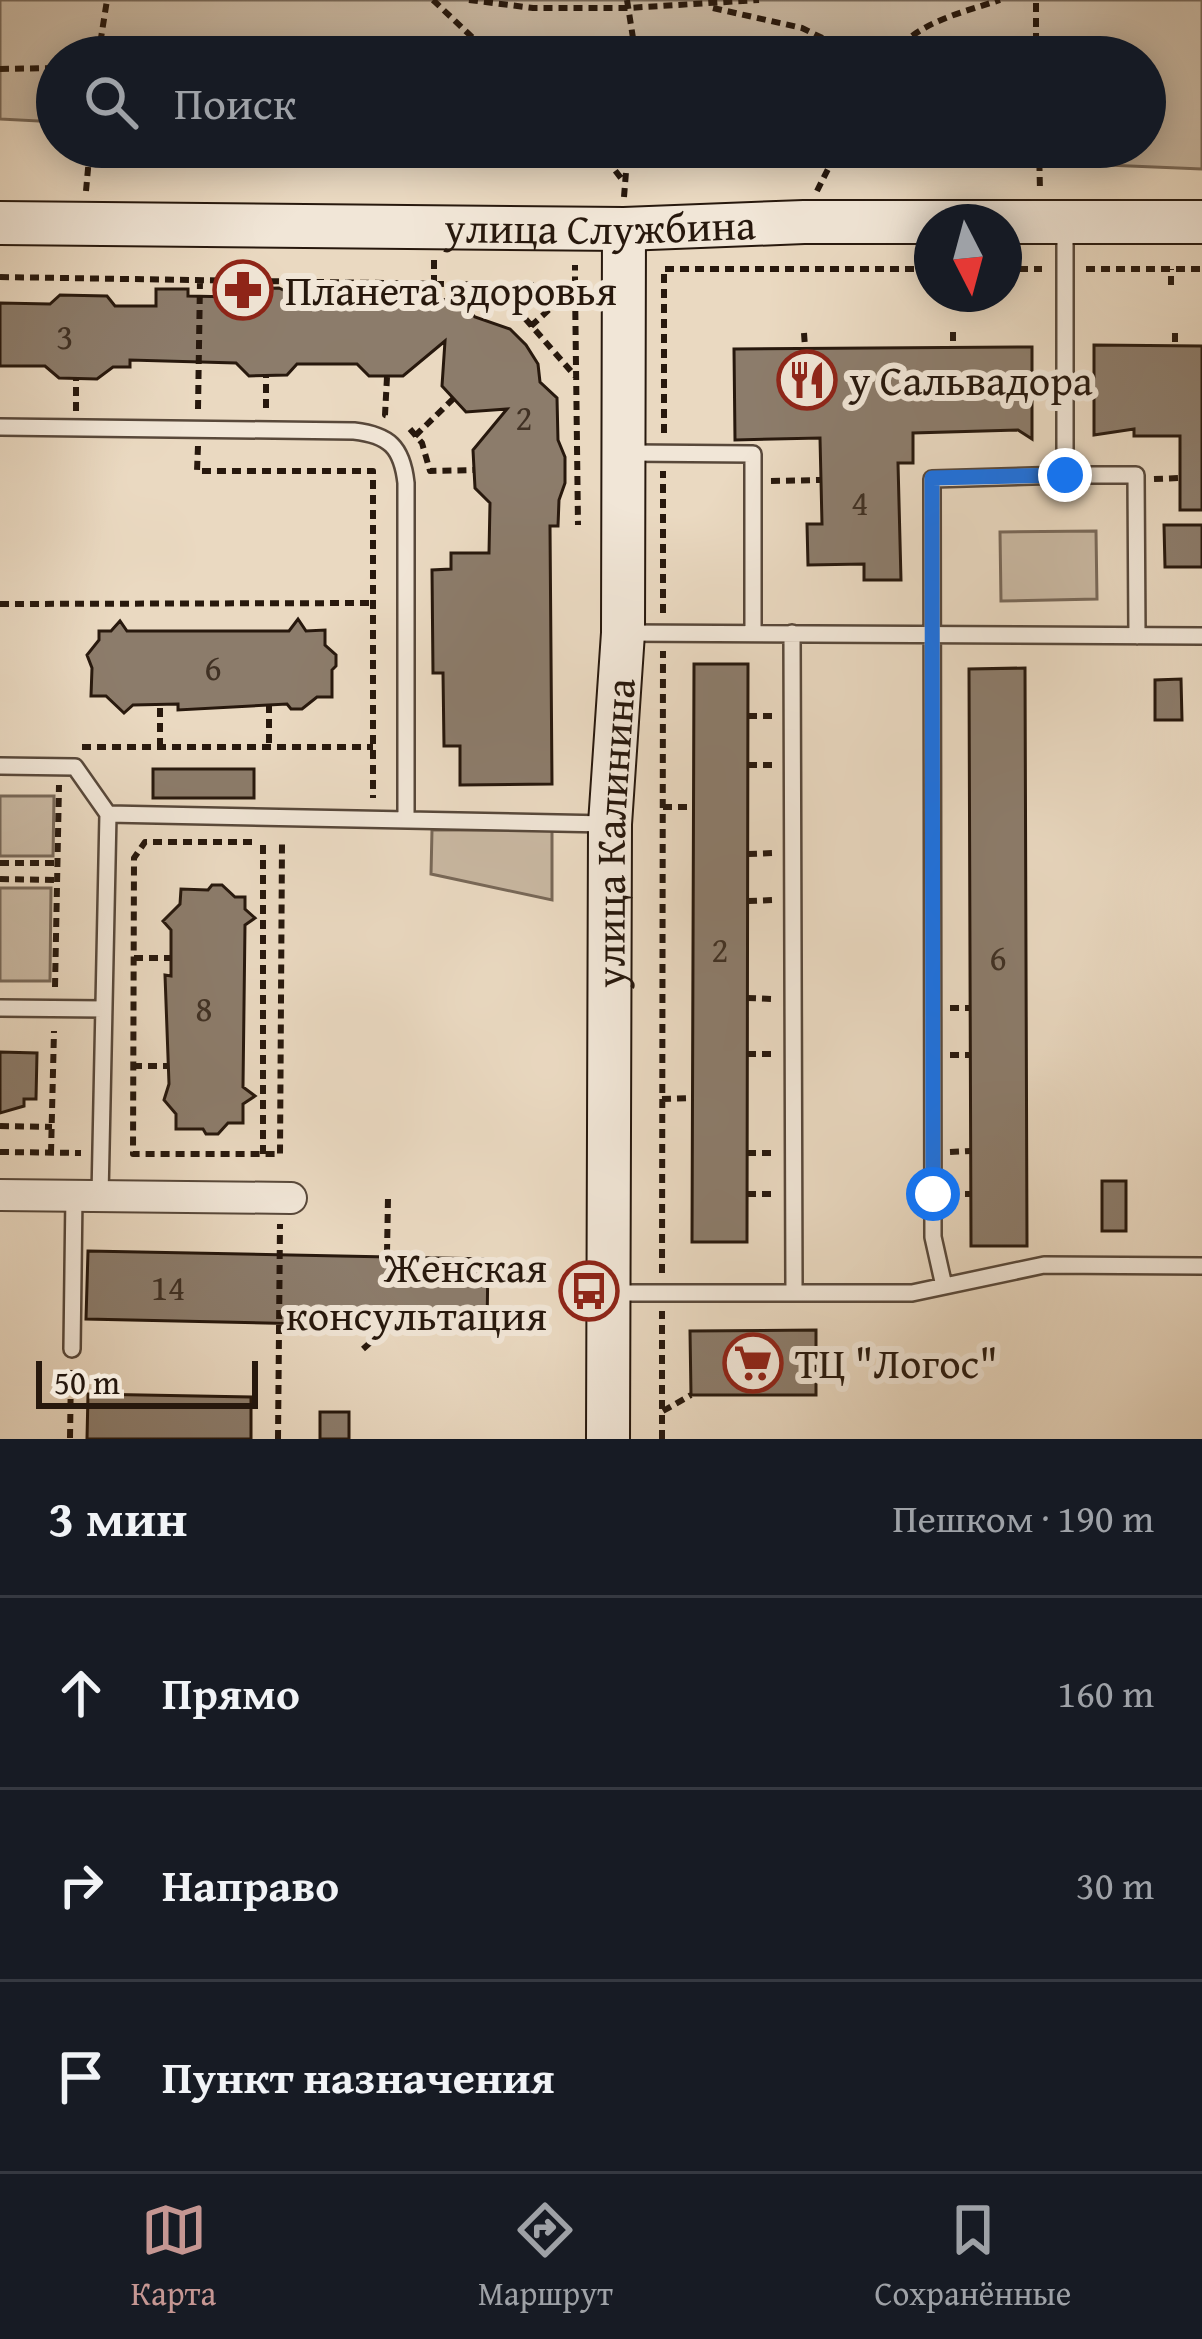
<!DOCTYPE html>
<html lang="ru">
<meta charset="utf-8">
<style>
body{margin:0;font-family:"Gentium Book Plus",serif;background:#242831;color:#f1f3f6}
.compass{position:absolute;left:914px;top:204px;width:108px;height:108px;border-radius:50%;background:#171b24;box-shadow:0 6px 30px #0003;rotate:174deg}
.scale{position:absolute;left:36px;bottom:30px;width:222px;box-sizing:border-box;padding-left:12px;border:6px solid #27180d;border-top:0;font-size:33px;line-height:42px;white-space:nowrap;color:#27180d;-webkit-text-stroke:9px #f1e6d7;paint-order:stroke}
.stop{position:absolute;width:36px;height:36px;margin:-27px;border:9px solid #1a73e8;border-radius:50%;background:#fff}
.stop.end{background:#1a73e8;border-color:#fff;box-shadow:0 3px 12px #0008}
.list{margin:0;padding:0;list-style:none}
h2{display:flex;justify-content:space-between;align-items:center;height:156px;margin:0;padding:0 48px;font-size:51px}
h2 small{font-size:39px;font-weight:400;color:#9ea1a6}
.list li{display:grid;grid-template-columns:78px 1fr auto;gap:36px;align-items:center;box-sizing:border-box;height:192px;padding:0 48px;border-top:3px solid #363941}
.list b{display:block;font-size:45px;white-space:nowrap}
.list em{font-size:39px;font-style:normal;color:#9ea1a6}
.icon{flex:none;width:66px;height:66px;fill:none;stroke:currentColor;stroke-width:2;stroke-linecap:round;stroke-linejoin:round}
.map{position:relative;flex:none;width:1202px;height:1439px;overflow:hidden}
.search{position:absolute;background:#171b24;box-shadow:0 6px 30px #0003;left:36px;right:36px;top:36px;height:132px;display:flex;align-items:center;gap:30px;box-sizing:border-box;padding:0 42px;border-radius:66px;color:#9ea1a6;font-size:45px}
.sheet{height:732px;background:#171b24}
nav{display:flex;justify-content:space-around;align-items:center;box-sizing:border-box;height:168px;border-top:3px solid #363941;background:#171b24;font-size:33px;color:#9ea1a6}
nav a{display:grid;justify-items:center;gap:6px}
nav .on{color:#c59692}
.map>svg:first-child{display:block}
.green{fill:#c9b8a2;stroke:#786858;stroke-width:3}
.building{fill:#8c7c6b;stroke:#27180d;stroke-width:3}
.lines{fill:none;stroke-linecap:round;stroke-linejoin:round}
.lane-casing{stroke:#58483a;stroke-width:20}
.street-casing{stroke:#58483a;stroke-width:34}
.secondary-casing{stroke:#27180d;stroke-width:46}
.path{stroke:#27180d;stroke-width:6;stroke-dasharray:9 6;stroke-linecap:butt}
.lane{stroke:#f1e6d7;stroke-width:15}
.street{stroke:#f1e6d7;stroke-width:30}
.secondary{stroke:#f1e6d7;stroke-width:42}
.route{stroke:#1a73e8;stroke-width:15}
.labels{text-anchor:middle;stroke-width:12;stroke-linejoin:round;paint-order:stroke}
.number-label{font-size:36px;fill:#403124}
.street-label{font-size:42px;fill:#27180d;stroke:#f1e6d7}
.poi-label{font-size:42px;fill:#27180d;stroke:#f1e6d7;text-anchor:start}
</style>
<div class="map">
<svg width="1202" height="1439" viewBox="0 0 1202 1439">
<rect width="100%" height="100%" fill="#ead9c1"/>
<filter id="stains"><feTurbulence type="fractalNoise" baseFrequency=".00167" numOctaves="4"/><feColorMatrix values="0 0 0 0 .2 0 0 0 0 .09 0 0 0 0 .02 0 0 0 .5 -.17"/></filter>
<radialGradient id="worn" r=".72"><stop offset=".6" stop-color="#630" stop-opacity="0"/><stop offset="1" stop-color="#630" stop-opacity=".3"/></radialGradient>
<path class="green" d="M 0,0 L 1202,0 L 1202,169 L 667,147 L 1145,147 L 1145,57 L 57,57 L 57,122 L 0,119 Z
M 1096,531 L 1097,599 L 1001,601 L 1000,532 Z
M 0,796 L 54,796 L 53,856 L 0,856 Z
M 432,830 L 552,830 L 552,900 L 431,874 Z
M 0,888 L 51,888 L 50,981 L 0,981 Z"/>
<path class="building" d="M 279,288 L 298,297 L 353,298 L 367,291 L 399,291 L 415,299 L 458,300 L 475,317 L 510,329 L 526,345 L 538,364 L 540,382 L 557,398 L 558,440 L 565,457 L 565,483 L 559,500 L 558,526 L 550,526 L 552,784 L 460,785 L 460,746 L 444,746 L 443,673 L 433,673 L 432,570 L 451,569 L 451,553 L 489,553 L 490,503 L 475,488 L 473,450 L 507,409 L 466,412 L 442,386 L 445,341 L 403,376 L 369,376 L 357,364 L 297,364 L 287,375 L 249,376 L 236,363 L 130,360 L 130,367 L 113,367 L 97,379 L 59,378 L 45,366 L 0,366 L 0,303 L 50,304 L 60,295 L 107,296 L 115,306 L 156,306 L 156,289 L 188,289 L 188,296 L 234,297 L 245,289 Z
M 1094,345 L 1202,346 L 1202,510 L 1180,510 L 1180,436 L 1134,436 L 1134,429 L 1094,435 Z
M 1032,347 L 1032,439 L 1018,430 L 913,433 L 913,463 L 898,463 L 901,580 L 864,580 L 864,564 L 808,565 L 807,524 L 822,524 L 820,438 L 735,440 L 734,349 Z
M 1164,525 L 1202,525 L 1202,567 L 1165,567 Z
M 298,619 L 306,631 L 325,630 L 325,645 L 336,655 L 336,666 L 332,670 L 332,697 L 317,697 L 302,709 L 291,709 L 287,704 L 178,710 L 178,704 L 133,705 L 124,713 L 106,696 L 91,696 L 92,668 L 87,655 L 99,640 L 99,631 L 111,631 L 120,621 L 127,631 L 289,631 Z
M 694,664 L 748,664 L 747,1242 L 692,1242 Z
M 1025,668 L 1027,1246 L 971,1246 L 969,669 Z
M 1181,679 L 1182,720 L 1155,720 L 1155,680 Z
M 153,769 L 254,769 L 254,798 L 153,798 Z
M 212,885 L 222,885 L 235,897 L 245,897 L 245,909 L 255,918 L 245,925 L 243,1087 L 255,1096 L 243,1104 L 243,1123 L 228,1123 L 218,1134 L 206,1134 L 203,1129 L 176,1129 L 176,1114 L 164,1100 L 169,1084 L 165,975 L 171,976 L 171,930 L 163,921 L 180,904 L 181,889 L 208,890 Z
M 0,1052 L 37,1053 L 36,1099 L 24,1099 L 24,1106 L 0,1113 Z
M 1102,1181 L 1126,1181 L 1126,1231 L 1102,1231 Z
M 88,1251 L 488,1259 L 487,1328 L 86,1319 Z
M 816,1330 L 816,1395 L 691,1395 L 690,1331 Z
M 88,1394 L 251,1397 L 251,1439 L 87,1439 Z
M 320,1412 L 349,1412 L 349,1439 L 320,1439 Z"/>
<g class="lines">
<defs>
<path id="lane" d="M 0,427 L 354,431 C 389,435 402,447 406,483 L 406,817
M 629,453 L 753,454 L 753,633
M 1065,475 L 1136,475 L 1137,636
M 623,633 L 1202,636
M 792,633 L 794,1291
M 0,766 L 75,767 L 108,814
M 0,1008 L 104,1009
M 100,1196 L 108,814 L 607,824
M 944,1286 L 933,1237 L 932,479 L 1065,475 L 1065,225
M 614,1293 L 912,1293 L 1044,1265 L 1202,1266
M 72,1349 L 74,1195"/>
<path id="street" d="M 0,1195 L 291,1198"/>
<g id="secondary">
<path id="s1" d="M 0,223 L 624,229 L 804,222 L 1202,222"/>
<path id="s2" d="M 608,1439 L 610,824 L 623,633 L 624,229"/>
</g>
</defs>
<use href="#lane" class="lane-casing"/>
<use href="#street" class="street-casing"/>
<use href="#secondary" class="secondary-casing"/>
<path class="path" d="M 433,0 L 493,57
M 469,0 L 533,8 L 628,8 L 759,0
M 627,0 L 636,57
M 713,8 L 802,28 L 861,57
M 98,57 L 107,0
M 891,57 C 916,22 961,13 1000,0
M 1036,57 L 1036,0
M 0,69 L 57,68
M 597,147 L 624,182
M 1039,147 L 1040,191
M 86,191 L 90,147
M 817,191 L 839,147
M 624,197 L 628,147
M 1004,269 L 1042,269
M 1086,269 L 1202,269
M 0,277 L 575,286 L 578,525
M 434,284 L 434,258
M 496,285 L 576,377
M 1171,285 L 1171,269
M 531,326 L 575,286 L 575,265
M 953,332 L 953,348
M 804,333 L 805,347
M 1175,333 L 1175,346
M 387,377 L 385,415 L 389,416
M 266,408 L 266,375
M 198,409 L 200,281
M 76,411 L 76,378
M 410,429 L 422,443 L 430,471 L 474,470
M 664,433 L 664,269 L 932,269
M 415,436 L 454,398
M 198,446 L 197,471 L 373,471 L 373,798
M 1154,479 L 1180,478
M 771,481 L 821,480
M 0,604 L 373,603
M 663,613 L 663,471
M 269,704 L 269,747
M 748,716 L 775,716
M 82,747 L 373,747
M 160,747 L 160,704
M 748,765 L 775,765
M 663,807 L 693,807
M 252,842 L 145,842 L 134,858 L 133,1154 L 280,1154 L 282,843
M 748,854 L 774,853
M 0,863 L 58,863
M 0,879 L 57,880
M 748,901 L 774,900
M 134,958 L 171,958
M 55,987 L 59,785
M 747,998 L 774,999
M 950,1008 L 970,1008
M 747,1054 L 774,1054
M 950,1055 L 970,1055
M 133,1066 L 169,1066
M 662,1099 L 693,1098
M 0,1126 L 52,1127
M 0,1152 L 81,1153
M 950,1152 L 971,1151
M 51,1153 L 54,1031
M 747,1153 L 773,1153
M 263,1154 L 263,842
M 747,1194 L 773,1194
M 950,1194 L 970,1194
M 387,1253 L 388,1198
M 662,1273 L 663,651
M 363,1349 L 389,1326
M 663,1411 L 691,1395
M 70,1438 L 71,1370
M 278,1439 L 280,1224
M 662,1439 L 662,1311"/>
<use href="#lane" class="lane"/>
<use href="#street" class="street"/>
<use href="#secondary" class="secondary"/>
</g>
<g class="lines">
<path class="route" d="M 933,1194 L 932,478 L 1065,475"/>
</g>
<defs>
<symbol id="pharmacy-ring" viewBox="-11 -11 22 22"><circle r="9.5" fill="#f1e6d7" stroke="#8f2418" stroke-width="1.5"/><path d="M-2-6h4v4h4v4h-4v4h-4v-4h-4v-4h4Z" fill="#8f2418"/></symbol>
<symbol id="restaurant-ring" viewBox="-11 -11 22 22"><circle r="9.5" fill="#f1e6d7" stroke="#8f2418" stroke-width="1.5"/><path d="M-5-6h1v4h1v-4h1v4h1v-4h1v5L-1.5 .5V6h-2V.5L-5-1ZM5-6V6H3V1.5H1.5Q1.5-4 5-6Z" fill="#8f2418"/></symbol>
<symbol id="bus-ring" viewBox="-11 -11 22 22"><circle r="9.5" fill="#f1e6d7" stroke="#8f2418" stroke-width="1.5"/><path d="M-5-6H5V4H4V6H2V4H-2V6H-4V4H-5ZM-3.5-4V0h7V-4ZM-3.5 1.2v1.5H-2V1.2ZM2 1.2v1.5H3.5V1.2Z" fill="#8f2418"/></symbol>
<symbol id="supermarket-ring" viewBox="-11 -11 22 22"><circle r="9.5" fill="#f1e6d7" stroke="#8f2418" stroke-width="1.5"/><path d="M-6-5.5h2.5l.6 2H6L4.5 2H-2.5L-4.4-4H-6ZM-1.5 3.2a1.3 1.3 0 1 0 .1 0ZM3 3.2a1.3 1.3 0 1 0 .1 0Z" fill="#8f2418"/></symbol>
</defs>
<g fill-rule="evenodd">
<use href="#pharmacy-ring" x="210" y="257" width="66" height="66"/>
<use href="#restaurant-ring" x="774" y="347" width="66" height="66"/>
<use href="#bus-ring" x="556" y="1258" width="66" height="66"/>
<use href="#supermarket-ring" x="720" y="1330" width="66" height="66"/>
</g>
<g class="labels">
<g class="number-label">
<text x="65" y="349">3</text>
<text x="524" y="430">2</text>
<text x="860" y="515">4</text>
<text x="213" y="680">6</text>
<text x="720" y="962">2</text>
<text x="998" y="970">6</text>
<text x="204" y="1021">8</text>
<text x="168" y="1300">14</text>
</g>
<g class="street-label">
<text dy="15" stroke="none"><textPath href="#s1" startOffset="600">улица Службина</textPath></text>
<text dy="15" stroke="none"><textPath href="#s2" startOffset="606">улица Калинина</textPath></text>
</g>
<g class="poi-label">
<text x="285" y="305">Планета здоровья</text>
<text x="849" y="395">у Сальвадора</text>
<text x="547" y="1282" text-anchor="end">Женская<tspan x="547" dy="48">консультация</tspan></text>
<text x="795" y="1378">ТЦ "Логос"</text>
</g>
</g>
<rect width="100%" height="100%" filter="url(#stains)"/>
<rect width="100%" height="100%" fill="url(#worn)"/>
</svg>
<svg class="compass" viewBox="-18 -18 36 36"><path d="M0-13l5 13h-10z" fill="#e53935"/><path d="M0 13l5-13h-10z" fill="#9ea1a6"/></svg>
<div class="scale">50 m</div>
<div class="stop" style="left:933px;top:1194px"></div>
<div class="stop end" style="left:1065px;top:475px"></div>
<div class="search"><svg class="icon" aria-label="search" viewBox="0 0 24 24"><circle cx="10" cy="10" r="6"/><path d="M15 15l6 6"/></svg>Поиск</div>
</div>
<section class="sheet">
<h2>3 мин<small>Пешком · 190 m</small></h2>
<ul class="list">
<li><svg class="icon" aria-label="ahead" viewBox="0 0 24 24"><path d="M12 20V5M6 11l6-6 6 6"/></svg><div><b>Прямо</b></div><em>160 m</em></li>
<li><svg class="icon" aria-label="right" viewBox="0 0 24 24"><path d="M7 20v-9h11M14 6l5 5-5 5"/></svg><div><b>Направо</b></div><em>30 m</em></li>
<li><svg class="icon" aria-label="arrive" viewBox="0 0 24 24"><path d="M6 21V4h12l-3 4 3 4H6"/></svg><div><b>Пункт назначения</b></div></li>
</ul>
</section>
<nav>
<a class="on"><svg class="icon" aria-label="map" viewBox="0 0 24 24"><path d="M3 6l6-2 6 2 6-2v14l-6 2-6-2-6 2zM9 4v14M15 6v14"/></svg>Карта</a>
<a><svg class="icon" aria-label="directions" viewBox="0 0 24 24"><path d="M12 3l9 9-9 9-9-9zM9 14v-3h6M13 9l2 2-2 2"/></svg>Маршрут</a>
<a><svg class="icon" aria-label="saved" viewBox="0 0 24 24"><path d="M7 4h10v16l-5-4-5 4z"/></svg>Сохранённые</a>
</nav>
